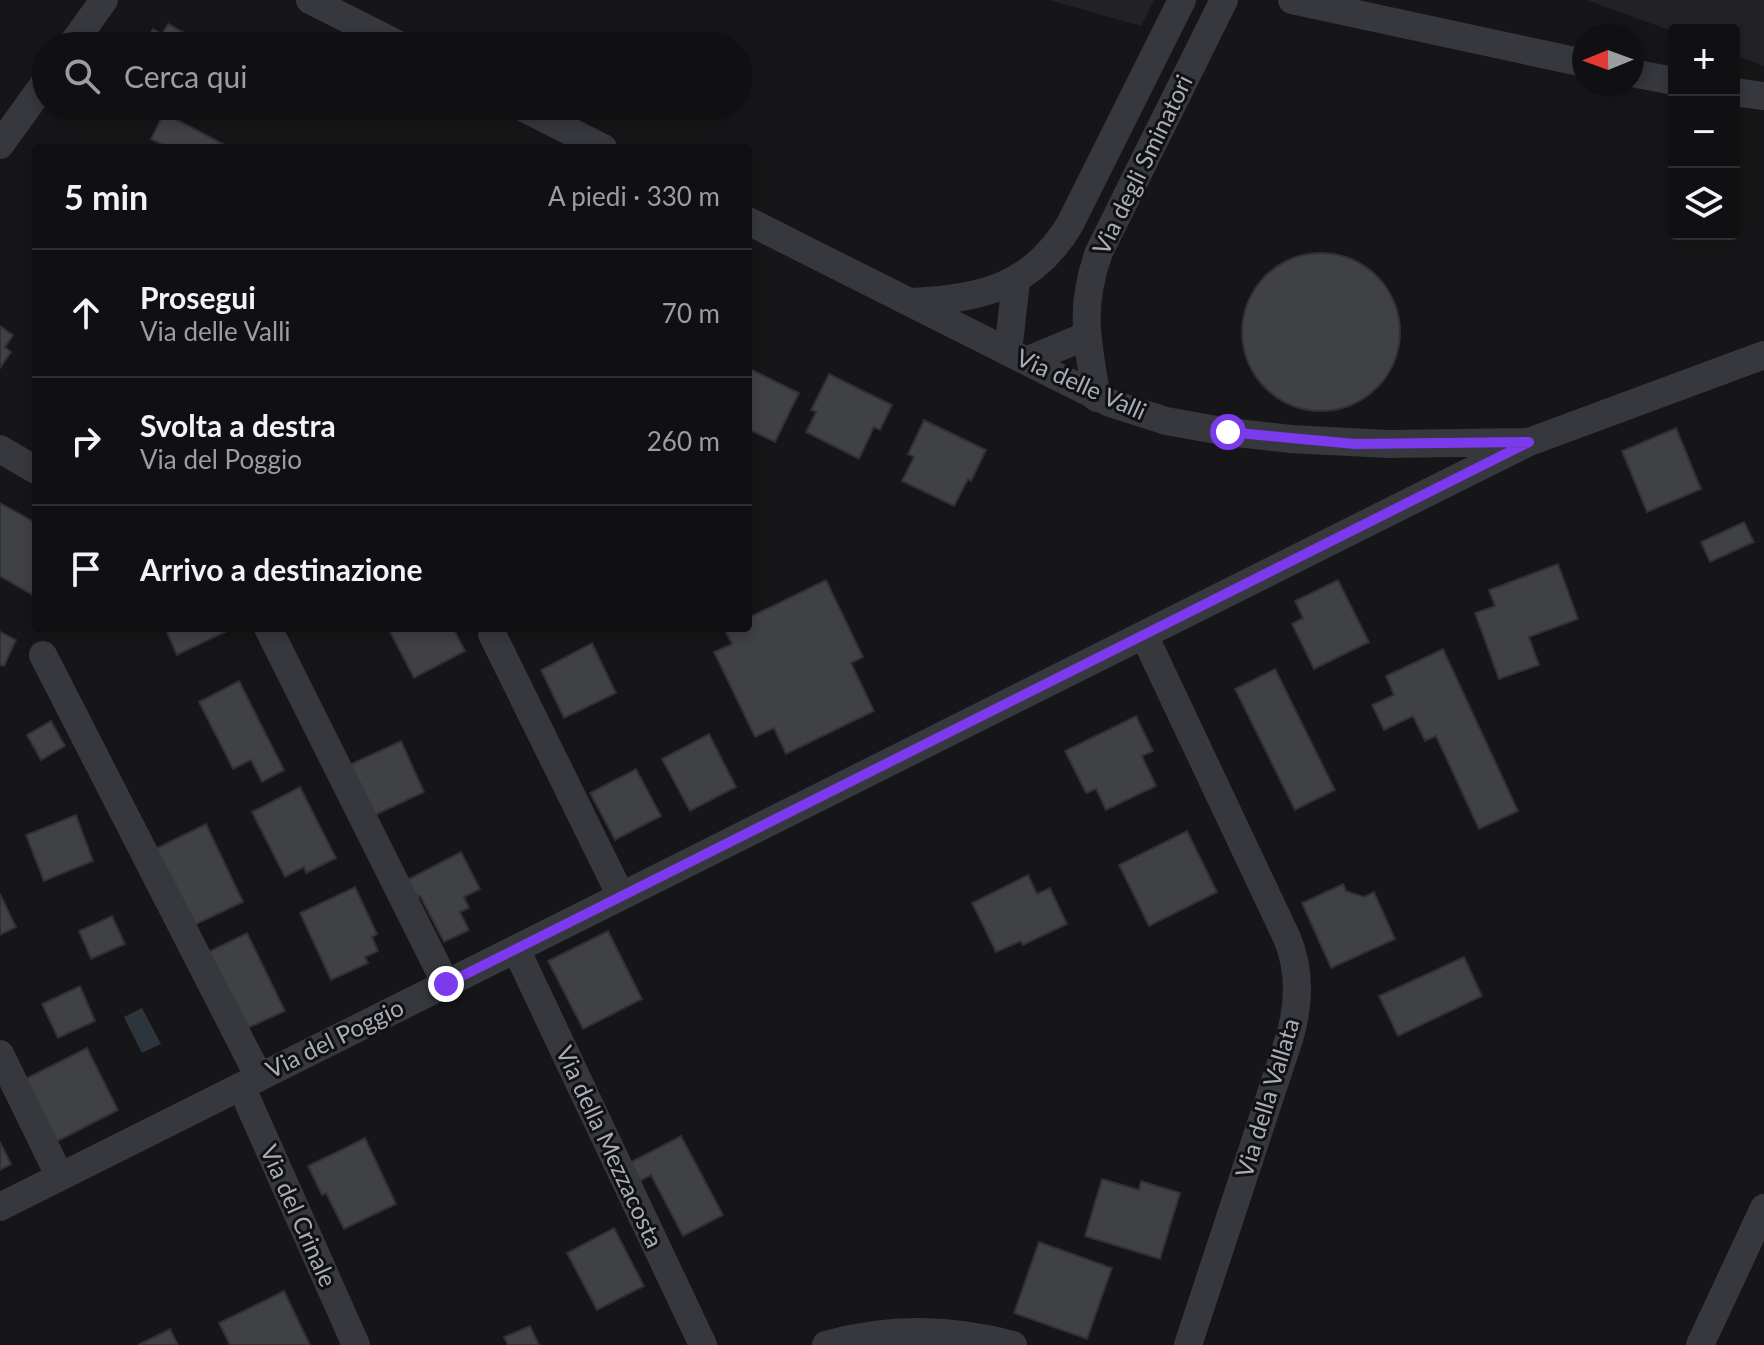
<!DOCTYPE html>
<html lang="it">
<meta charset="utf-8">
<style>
body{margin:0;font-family:Lato,sans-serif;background:#19191b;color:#f1f3f6}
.controls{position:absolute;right:24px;top:24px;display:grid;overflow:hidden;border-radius:8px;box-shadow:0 4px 12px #0003}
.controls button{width:72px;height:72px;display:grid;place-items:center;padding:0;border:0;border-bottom:2px solid #303032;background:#101012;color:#f1f3f6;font:40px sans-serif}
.compass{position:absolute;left:1572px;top:24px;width:72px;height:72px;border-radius:50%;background:#101012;box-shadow:0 4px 12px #0003;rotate:269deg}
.stop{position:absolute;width:24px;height:24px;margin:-18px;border:6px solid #7c3aed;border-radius:50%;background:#fff}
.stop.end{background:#7c3aed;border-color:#fff;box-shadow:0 2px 8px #0008}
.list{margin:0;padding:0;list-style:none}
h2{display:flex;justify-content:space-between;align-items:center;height:104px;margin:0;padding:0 32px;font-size:34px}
h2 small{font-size:26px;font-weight:400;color:#9c9d9f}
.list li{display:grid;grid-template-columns:52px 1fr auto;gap:24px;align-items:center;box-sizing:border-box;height:128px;padding:0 32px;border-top:2px solid #303032}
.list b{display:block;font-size:30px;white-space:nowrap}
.list p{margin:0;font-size:26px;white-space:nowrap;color:#9c9d9f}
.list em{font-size:26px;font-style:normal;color:#9c9d9f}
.icon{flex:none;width:44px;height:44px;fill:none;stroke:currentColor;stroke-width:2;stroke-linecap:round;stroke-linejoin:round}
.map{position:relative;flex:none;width:1764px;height:1345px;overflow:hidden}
.search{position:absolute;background:#101012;box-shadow:0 4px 12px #0003;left:32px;top:32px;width:720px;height:88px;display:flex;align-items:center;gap:20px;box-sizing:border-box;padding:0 28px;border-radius:44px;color:#9c9d9f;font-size:30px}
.panel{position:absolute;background:#101012;box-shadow:0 4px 12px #0003;left:32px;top:144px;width:720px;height:488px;border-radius:8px}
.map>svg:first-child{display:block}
.built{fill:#222225}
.water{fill:#2c353c}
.building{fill:#404145;stroke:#303034;stroke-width:2}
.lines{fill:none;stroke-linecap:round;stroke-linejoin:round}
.minor{stroke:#37383d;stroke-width:28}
.route{stroke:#7c3aed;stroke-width:10}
.labels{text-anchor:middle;stroke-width:6;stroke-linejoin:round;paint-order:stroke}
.street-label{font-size:24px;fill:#a8adb8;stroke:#111113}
</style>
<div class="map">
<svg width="1764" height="1345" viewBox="0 0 1764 1345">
<rect width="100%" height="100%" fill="#161618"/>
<path class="built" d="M 1049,0 L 1154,0 L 1141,26 Z
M 1587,0 L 1764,0 L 1764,66 L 1734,55 L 1734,30 L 1674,30 L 1674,32 Z"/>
<path class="water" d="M 142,1008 L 161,1044 L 142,1053 L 124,1017 Z"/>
<path class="building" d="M 168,24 L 208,46 L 143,46 L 153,29 L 162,34 Z
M 164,113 L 223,144 L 221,148 L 169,148 L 151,139 Z
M1242 332a79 79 0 1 1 158 0a79 79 0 1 1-158 0Z
M 0,326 L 13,335 L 5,347 L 11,352 L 0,368 Z
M 748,368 L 799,393 L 775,442 L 748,429 Z
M 829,374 L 892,405 L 880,430 L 874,427 L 859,459 L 806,432 L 816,412 L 811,410 Z
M 924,420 L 986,450 L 971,481 L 968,479 L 954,506 L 902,481 L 914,457 L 908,454 Z
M 1676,428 L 1701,489 L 1647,512 L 1622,451 Z
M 0,503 L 36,523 L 36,597 L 0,576 Z
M 1744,522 L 1754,542 L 1710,562 L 1701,542 Z
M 1558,564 L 1578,619 L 1529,637 L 1539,665 L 1499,679 L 1475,613 L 1495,606 L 1489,590 Z
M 826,580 L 863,657 L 851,663 L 874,711 L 786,754 L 774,728 L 755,737 L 714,652 L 732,644 L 725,630 L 748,628 L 748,618 Z
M 1338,580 L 1369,642 L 1314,669 L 1292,624 L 1303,618 L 1295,601 Z
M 165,628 L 226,628 L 227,631 L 177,655 Z
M 388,628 L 453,628 L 465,651 L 414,678 Z
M 0,632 L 16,640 L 4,666 L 0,665 Z
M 592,643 L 616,693 L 564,718 L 541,670 Z
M 1443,649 L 1518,811 L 1479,829 L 1436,736 L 1425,741 L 1413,716 L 1384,730 L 1372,705 L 1394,695 L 1386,676 Z
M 1275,669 L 1335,790 L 1295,810 L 1235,689 Z
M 239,681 L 284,770 L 262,782 L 251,760 L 233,769 L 199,702 Z
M 1136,716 L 1153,751 L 1142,756 L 1156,786 L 1106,810 L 1096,789 L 1086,793 L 1065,751 Z
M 51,721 L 65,746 L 41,760 L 27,735 Z
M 709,734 L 736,787 L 690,811 L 662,759 Z
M 401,741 L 424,792 L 371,817 L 347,766 Z
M 636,769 L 661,816 L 615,840 L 590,793 Z
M 300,787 L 336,858 L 306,873 L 304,867 L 285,877 L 252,812 Z
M 76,815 L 93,861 L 44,881 L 26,835 Z
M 206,824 L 243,902 L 192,926 L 155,849 Z
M 1187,831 L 1217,892 L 1149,926 L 1119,865 Z
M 461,852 L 480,889 L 464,897 L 469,908 L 460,912 L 469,930 L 444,942 L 420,896 L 414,899 L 405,881 Z
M 1028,875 L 1037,894 L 1050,888 L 1067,924 L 1023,945 L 1021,941 L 996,952 L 972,903 Z
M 1343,884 L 1346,891 L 1364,897 L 1374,892 L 1395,939 L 1331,968 L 1302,903 Z
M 355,887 L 377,934 L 372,937 L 378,951 L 365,957 L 368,963 L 331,980 L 300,913 Z
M 0,894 L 16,927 L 0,935 Z
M 112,916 L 125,944 L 91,959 L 79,931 Z
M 608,931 L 642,999 L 583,1029 L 548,961 Z
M 247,933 L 285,1011 L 241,1031 L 204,954 Z
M 1464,957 L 1482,996 L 1398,1036 L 1379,996 Z
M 80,986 L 95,1021 L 58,1038 L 42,1004 Z
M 87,1048 L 118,1110 L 54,1143 L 23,1080 Z
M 681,1136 L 723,1215 L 683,1236 L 651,1175 L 640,1181 L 631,1162 Z
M 365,1138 L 396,1204 L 344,1229 L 326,1193 L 322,1195 L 308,1166 Z
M 0,1142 L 11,1164 L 0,1170 Z
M 1102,1179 L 1139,1190 L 1141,1181 L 1180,1193 L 1160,1259 L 1085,1236 Z
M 614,1228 L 644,1286 L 597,1310 L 567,1253 Z
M 1039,1242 L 1112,1268 L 1087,1339 L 1014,1313 Z
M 284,1291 L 310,1345 L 230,1345 L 219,1323 Z
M 530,1326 L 539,1345 L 508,1345 L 504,1337 Z
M 170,1329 L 178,1345 L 138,1345 Z"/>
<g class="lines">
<path class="minor" d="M 310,0 L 401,46
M 1292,0 L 1584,63
M 71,46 L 104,0
M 1632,73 L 1674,81
M 1734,92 L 1764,96
M 520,106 L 603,148
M 0,145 L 46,81
M 748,221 L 1110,403 L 1166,421 L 1228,432 L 1291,439 L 1388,444 L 1529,442 L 1764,355
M 910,302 C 979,299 1032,288 1070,224 L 1182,0
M 1008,352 L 1016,281
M 1026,361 L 1086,336
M 1097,398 C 1087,341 1079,308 1099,252 L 1224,0
M 0,449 L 36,470
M 268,628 L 446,984
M 492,634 L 621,896
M 1144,635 L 1287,938 C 1300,969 1299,1004 1290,1036 L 1188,1345
M 43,655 L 259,1077
M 516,949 L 703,1345
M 0,1054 L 60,1177
M 241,1086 L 356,1345
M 0,1207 L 1529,442
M 826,1345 C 889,1327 950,1328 1013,1345
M 1700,1345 L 1764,1208"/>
</g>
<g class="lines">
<path class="route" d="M 446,984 L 1529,442 L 1355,444 L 1228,432"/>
</g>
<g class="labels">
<g class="street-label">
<text transform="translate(1143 165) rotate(-64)" y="8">Via degli Sminatori</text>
<text transform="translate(1081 385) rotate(24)" y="8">Via delle Valli</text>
<text transform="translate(335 1039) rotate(-26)" y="8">Via del Poggio</text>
<text transform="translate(1268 1098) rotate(-73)" y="8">Via della Vallata</text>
<text transform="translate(609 1147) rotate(65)" y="8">Via della Mezzacosta</text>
<text transform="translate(298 1216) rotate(66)" y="8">Via del Crinale</text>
</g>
</g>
</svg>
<div class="controls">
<button>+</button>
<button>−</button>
<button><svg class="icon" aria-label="layers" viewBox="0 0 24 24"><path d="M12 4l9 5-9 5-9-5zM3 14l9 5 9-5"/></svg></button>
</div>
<svg class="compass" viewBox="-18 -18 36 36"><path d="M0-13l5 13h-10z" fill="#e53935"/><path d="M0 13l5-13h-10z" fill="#9c9d9f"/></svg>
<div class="stop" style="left:1228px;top:432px"></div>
<div class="stop end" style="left:446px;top:984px"></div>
<div class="search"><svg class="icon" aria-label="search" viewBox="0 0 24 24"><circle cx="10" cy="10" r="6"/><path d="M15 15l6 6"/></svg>Cerca qui</div>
<section class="panel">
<h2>5 min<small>A piedi · 330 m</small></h2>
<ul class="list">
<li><svg class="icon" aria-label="ahead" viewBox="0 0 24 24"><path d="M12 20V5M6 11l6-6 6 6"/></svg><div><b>Prosegui</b><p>Via delle Valli</p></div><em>70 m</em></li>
<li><svg class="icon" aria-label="right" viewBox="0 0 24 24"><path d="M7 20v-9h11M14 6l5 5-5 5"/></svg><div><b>Svolta a destra</b><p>Via del Poggio</p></div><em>260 m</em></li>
<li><svg class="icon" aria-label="arrive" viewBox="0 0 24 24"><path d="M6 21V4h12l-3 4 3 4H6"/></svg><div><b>Arrivo a destinazione</b></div></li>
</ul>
</section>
</div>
